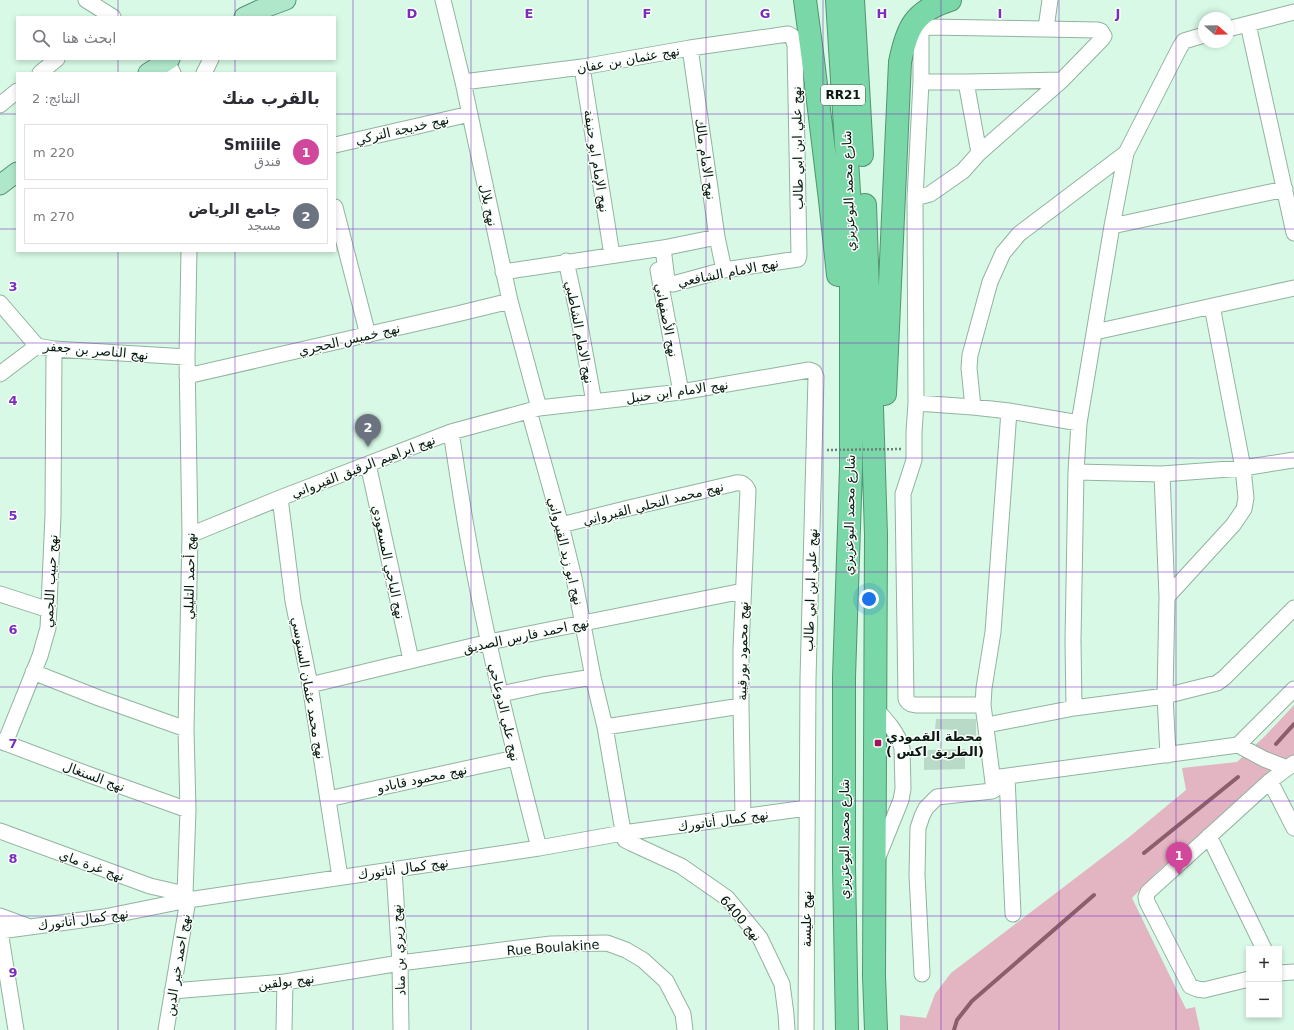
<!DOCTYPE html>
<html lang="ar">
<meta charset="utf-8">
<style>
body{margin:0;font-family:"DejaVu Sans",Vazirmatn,sans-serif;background:#f7f7f7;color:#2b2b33;direction:rtl}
.controls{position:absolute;right:12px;bottom:12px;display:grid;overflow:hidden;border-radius:0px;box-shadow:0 2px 6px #0003}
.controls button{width:36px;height:36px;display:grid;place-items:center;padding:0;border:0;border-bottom:1px solid #e1e1e2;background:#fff;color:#2b2b33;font:20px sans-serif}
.compass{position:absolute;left:1198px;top:12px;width:36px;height:36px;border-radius:50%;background:#fff;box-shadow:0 2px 6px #0003;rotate:110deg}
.you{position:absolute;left:869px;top:599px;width:14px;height:14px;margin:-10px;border:3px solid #fff;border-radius:50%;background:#1a73e8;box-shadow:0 0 0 6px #1a73e833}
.badge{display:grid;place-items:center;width:26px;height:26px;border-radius:50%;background:#a31358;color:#fff;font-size:13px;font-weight:700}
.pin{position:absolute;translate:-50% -33px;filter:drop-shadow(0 1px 2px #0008)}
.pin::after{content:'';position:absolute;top:21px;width:14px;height:12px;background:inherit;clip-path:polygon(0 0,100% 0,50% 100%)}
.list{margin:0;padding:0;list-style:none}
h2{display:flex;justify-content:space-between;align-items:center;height:52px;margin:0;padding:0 16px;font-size:17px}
h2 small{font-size:13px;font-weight:400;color:#7c7c81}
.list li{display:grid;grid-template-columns:26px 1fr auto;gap:12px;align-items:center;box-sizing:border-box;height:56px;margin:0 8px 8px;padding:0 8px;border:1px solid #e1e1e2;border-radius:0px}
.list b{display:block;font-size:15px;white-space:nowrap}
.list p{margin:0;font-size:13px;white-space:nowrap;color:#7c7c81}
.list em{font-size:13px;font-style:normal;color:#7c7c81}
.icon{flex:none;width:22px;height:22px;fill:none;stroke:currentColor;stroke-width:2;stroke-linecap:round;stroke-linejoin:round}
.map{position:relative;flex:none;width:1294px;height:1030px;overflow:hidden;direction:ltr}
.search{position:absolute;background:#fff;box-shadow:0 2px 6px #0003;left:16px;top:16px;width:320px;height:44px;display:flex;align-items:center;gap:10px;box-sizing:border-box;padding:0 14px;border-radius:0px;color:#7c7c81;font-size:15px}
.panel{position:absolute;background:#fff;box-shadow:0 2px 6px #0003;left:16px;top:72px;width:320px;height:180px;border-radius:0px;direction:rtl}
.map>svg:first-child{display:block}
.green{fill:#e3b4c2}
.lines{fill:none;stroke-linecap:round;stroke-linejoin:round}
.stream{stroke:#8a5e6b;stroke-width:4}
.building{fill:#b9dac7}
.minor-casing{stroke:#92b3a0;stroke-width:17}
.major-casing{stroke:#539472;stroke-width:21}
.highway-casing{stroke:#539472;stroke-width:24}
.minor{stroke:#fff;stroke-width:15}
.major{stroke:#afe7ca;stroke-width:19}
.highway{stroke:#7ad7a7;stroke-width:22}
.path-bridge{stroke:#6b8275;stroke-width:2.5;stroke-dasharray:2 2;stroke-linecap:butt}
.grid{fill:none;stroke:#7b2cbf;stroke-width:1;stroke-opacity:0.55}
.poi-dot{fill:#a31358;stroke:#f8fefa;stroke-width:1.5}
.labels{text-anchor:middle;stroke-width:3;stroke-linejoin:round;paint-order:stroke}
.shield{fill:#f8fefa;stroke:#525d57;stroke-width:1}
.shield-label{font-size:12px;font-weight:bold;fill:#0b1811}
.street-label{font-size:13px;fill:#0b1811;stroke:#f8fefa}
.poi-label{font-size:13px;font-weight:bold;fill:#0b1811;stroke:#f8fefa;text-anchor:start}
.grid-label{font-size:13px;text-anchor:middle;font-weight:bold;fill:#7b2cbf;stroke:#f8fefa;stroke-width:3;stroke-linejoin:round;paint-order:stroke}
</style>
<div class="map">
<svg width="1294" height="1030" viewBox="0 0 1294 1030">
<rect width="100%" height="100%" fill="#d7f9e5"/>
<path class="green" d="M 1294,705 L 1294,756 L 1159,870 L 1132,898 L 1186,1009 L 1195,1007 L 1200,1030 L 900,1030 L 900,1015 L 926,1018 L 935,994 L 951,973 L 1128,838 L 1186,790 L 1182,768 L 1237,762 L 1265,736 Z"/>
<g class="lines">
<path class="stream" d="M 1276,744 L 1294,724
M 1144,853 L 1238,777
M 954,1030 L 957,1020 L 972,1001 L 1094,895"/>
</g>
<path class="building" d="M 936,719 L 976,719 L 976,739 L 957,739 L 958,730 L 935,729 Z
M 965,749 L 965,769 L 924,770 L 924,750 Z"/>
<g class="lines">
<defs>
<path id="minor" d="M 86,0 L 113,17
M 443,0 L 463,82 L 510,301 L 539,408
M 1248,24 L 1294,233
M 1046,28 L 1050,0
M 1228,29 L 1294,12
M 690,48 L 717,237 L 724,270
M 166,59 L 173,73
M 582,67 L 612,255
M 40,73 L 57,59
M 204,73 L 211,59
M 463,82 L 582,67 L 690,48 L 788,34 L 792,36 L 795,45 L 799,255 L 798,259 L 724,270 L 673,284 L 669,282 L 667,280 L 663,248
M 921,82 L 966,82 L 1062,80
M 966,82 L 979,153
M 0,105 L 17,91
M 335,145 L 470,114
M 915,198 L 930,194 L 963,171 L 979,153 L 1062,80 L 1102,39 L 1104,36 L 1101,31 L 1098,30 L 927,27 L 924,29 L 921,32 L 921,82 L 915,198 L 916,403 L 914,432 L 914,460 L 903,494 L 906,699 L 908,702 L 911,704 L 916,705 L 983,705
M 335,207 L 368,335
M 1112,226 L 1285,189
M 566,261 L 579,320 L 594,402
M 658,270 L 681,392
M 503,272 L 663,248 L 717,237
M 0,303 L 37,346 L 54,349 L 187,357
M 1095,332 L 1294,288
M 0,374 L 37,346
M 187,376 L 457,314 L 510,301
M 916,403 L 973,407 L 1009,411 L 1079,423
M 973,407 L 969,368 L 970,355 L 990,282 L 1003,253 L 1019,234 L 1126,153
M 529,411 L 561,525 L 574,578 L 593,677 L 605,727 L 624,837 L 625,840 L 631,843 L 681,866 L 727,898 L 760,938 L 782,984 L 786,1014 L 787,1030
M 451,432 C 457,469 462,506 469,543 C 487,646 513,747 539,848
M 368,464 L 411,660
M 1076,472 L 1162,474 L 1243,468 L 1294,460
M 1162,474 L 1167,597 L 1165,696 L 1168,755
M 280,498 L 293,601 L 310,685 L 340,877
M 561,525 L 629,508 L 736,483 C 742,482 745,484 748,490 L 741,648 L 741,706 L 743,817
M 190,535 L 280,498 L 451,432 L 539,408 L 681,392 L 809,370 L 814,372 L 816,377 L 808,679 L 806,1030
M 0,594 L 49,610
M 1167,597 L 1233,525 L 1244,509 L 1246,498 L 1243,468 L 1212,306
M 33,672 L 99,698 L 186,729
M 310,685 L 489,642 L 743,591
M 501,694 L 543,685 L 593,677
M 1074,708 L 1073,641 L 1076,472 L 1079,423 L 1112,226 L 1126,153 L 1180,47 L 1184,41 L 1204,35
M 876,709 C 886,720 898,733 902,748 L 903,789 L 901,800 L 878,857
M 987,725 L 1074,708 L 1165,696 L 1217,683 L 1224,678 L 1294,608
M 605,727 L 741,706
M 0,741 L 90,775 L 188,810
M 5,743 L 40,656 L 48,628 L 53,515 L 54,349
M 1238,745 L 1294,689
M 1007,777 L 1013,914
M 993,778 L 1238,745 L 1264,759 L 1287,768
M 1270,781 L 1294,828
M 328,799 L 515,758
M 0,831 L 150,886 L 185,894
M 1209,836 L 1264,949
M 394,870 L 400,963 L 401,1030
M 0,916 L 27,926
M 0,931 L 104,917 L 188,900 L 539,848 L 623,833 L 807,808
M 0,931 L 16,1030
M 1279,973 L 1294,972
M 922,974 L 917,875 L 918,828 L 922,816 L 926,808 L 937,797 L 992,791 L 994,790 L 983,705 L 984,688 L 993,632 L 1009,411
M 1249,979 L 1204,990 L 1197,989 L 1190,986 L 1147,902 L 1146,897 L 1148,892 L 1270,781 L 1294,763
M 172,991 L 285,982 L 400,963 L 551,944 L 607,943 L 626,950 L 643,960 L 666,981 L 683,1014 L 685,1030
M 166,1030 L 188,900 L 185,894 L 188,810 L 186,729 L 190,535 L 187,357 L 189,251
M 284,1030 L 285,982"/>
<path id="major" d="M 244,17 L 259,10 L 286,0
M 148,73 L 170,59
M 0,185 L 17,172"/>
<path id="highway" d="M 805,0 L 813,60 L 830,200 L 838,275
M 837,0 L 851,224 L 851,468 L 844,677 L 844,868 L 847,1030
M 853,0 L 862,155
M 865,205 L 872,407 L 876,535 L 874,976 L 876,1030
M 885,394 L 900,62 C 907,28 914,11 950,0"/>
</defs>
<use href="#minor" class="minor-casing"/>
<use href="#major" class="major-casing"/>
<use href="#highway" class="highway-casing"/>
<use href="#minor" class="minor"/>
<use href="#major" class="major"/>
<use href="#highway" class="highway"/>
<path class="path-bridge" d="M 827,450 L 903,449"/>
</g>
<path class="grid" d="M 118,0 L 118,17M 235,0 L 235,17M 353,0 L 353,1030M 471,0 L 471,1030M 588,0 L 588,1030M 706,0 L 706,1030M 823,0 L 823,1030M 941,0 L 941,1030M 1059,0 L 1059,1030M 1176,0 L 1176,1030M 118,59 L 118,73M 235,59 L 235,73M 0,114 L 17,114M 335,114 L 1294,114M 0,229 L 17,229M 335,229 L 1294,229M 118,251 L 118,1030M 235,251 L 235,1030M 0,343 L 1294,343M 0,458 L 1294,458M 0,572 L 1294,572M 0,687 L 1294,687M 0,801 L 1294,801M 0,916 L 1294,916"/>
<rect class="poi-dot" x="874" y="739" width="8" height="8" rx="2"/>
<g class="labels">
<rect class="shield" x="821" y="85" width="44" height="20" rx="3"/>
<g class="shield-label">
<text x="843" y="99">RR21</text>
</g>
<g class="street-label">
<text transform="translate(628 59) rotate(-10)" y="5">نهج عثمان بن عفان</text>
<text transform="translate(402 129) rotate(-13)" y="5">نهج خديجة التركي</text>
<text transform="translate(797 148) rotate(-91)" y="5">نهج علي ابن ابي طالب</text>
<text transform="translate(706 159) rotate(82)" y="5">نهج الامام مالك</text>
<text transform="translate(597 161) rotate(81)" y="5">نهج الإمام ابو حنيفة</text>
<text transform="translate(848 191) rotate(-92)" y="5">شارع محمد البوعزيزي</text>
<text transform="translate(489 205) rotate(78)" y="5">نهج بلال</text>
<text transform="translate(728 272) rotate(-11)" y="5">نهج الامام الشافعي</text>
<text transform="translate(667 320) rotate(79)" y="5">نهج الأصفهاني</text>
<text transform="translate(580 332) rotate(79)" y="5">نهج الامام الشاطبي</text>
<text transform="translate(349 339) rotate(-13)" y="5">نهج خميس الحجري</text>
<text transform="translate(96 350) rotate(5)" y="5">نهج الناصر بن جعفر</text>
<text transform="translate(677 391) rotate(-8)" y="5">نهج الامام ابن حنبل</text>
<text transform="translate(363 466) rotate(-21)" y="5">نهج ابراهيم الرقيق القيرواني</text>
<text transform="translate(653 503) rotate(-14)" y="5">نهج محمد النحلي القيرواني</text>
<text transform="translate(849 515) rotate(-89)" y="5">شارع محمد البوعزيزي</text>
<text transform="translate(566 551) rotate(76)" y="5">نهج ابو زيد القيرواني</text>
<text transform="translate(389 562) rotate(78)" y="5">نهج الباجي المسعودي</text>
<text transform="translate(189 576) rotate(-89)" y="5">نهج أحمد التليلي</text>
<text transform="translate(50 581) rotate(-87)" y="5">نهج حبيب اللجمي</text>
<text transform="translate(810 590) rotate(-88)" y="5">نهج علي ابن ابي طالب</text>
<text transform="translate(526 635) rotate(-12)" y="5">نهج احمد فارس الصديق</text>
<text transform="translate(742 651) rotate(-89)" y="5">نهج محمود بورقيبة</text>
<text transform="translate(309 688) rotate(80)" y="5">نهج محمد عثمان السنوسي</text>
<text transform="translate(505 712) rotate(77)" y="5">نهج علي الدوعاجي</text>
<text transform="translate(94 776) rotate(20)" y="5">نهج السنغال</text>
<text transform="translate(422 778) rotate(-12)" y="5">نهج محمود قابادو</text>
<text transform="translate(723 820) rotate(-8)" y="5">نهج كمال أتاتورك</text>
<text transform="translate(844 839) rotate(-90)" y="5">شارع محمد البوعزيزي</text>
<text transform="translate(92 865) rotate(20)" y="5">نهج غرة ماي</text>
<text transform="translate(403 868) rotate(-8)" y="5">نهج كمال أتاتورك</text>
<text transform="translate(741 918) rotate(49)" y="5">نهج 6400</text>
<text transform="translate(83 919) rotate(-8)" y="5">نهج كمال أتاتورك</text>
<text transform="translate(806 919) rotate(-90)" y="5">نهج عليسة</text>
<text transform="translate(553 947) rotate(-4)" y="5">Rue Boulakine</text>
<text transform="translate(398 950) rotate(-93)" y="5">نهج زيري بن مناد</text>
<text transform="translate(177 965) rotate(-81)" y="5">نهج احمد خير الدين</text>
<text transform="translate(286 981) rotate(-7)" y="5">نهج بولقين</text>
</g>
<g class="poi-label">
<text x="886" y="741">محطة القمودي<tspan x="886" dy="15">( الطريق اكس)</tspan></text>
</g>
</g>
<g class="grid-label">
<text x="412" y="18">D</text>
<text x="529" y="18">E</text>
<text x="647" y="18">F</text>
<text x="765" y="18">G</text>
<text x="882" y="18">H</text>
<text x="1000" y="18">I</text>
<text x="1118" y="18">J</text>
<text x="13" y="291">3</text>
<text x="13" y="405">4</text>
<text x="13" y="520">5</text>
<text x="13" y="634">6</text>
<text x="13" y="748">7</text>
<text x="13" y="863">8</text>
<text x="13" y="977">9</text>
</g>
</svg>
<div class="controls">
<button>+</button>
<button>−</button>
</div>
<svg class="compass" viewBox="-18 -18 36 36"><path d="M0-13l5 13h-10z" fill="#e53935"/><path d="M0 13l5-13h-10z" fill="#7c7c81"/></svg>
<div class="you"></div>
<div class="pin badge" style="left:1179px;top:875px;background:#d1479c">1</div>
<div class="pin badge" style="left:368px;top:447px;background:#6b7280">2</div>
<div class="search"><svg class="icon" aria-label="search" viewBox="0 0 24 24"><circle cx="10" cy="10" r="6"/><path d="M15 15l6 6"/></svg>ابحث هنا</div>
<section class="panel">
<h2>بالقرب منك<small>النتائج: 2</small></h2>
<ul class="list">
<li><span class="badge" style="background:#d1479c">1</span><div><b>Smiiile</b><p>فندق</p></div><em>220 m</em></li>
<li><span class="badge" style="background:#6b7280">2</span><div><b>جامع الرياض</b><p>مسجد</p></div><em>270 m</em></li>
</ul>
</section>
</div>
